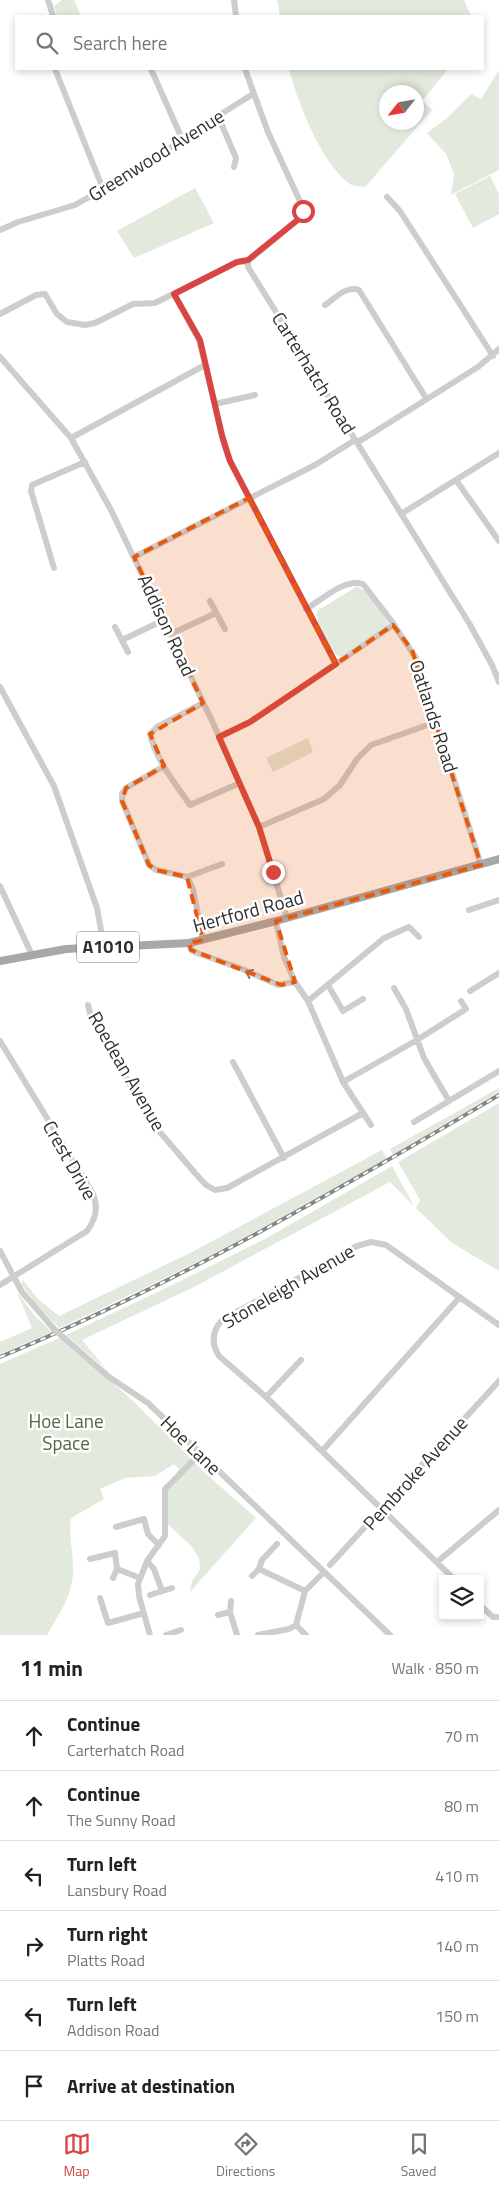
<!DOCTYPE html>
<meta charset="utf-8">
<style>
body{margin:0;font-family:"Titillium Web",sans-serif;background:#f6f6f6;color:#222}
.controls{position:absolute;right:15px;bottom:15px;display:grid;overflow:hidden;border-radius:0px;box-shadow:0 2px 8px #0003}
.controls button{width:45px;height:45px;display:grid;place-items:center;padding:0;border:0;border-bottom:1px solid #e0e0e0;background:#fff;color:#222;font:25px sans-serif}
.compass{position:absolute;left:379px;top:85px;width:45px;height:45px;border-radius:50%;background:#fff;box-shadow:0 2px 8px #0003;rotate:239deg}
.stop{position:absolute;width:15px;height:15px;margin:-11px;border:4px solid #d84542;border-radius:50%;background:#fff}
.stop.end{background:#d84542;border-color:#fff;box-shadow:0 1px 5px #0008}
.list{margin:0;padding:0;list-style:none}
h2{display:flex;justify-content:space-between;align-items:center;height:65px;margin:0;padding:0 20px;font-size:21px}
h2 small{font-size:16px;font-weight:400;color:#767676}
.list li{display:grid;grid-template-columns:32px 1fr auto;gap:15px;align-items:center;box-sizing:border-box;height:70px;padding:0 20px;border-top:1px solid #e0e0e0}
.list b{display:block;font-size:19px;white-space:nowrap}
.list p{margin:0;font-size:16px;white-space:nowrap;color:#767676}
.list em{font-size:16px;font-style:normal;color:#767676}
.icon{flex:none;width:28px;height:28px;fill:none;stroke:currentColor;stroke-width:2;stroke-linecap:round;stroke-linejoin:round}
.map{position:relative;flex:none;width:499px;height:1635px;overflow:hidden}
.search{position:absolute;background:#fff;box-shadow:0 2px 8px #0003;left:15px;right:15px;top:15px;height:55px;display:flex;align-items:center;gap:12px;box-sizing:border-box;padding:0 18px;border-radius:0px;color:#767676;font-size:19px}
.sheet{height:485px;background:#fff}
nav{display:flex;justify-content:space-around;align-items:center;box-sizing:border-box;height:70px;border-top:1px solid #e0e0e0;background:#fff;font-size:14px;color:#767676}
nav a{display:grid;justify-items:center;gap:2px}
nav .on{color:#d84542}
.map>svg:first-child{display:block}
.green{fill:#e2e9dd;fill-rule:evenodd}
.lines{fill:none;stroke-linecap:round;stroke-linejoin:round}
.minor{stroke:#cdcdcd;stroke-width:6}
.major{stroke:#a8a8a8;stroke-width:8}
.rail-casing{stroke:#858585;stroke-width:4}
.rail{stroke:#fff;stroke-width:2;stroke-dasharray:5.5;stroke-linecap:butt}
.minor-bridge{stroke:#cdcdcd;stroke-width:6}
.oneway{stroke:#777}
.route{stroke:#d84542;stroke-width:6}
.marked{fill:#e8590c;fill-opacity:0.2;stroke:#e8590c;stroke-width:4;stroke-dasharray:10 6;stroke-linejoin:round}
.labels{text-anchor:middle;stroke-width:5;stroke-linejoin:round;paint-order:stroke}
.shield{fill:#fff;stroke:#6e6e6e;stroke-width:1}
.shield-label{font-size:18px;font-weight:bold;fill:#303030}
.street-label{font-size:19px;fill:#303030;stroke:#fff}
.park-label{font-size:19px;fill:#506941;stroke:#fff}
</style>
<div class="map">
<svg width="499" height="1635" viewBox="0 0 499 1635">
<rect width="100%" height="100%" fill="#fff"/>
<path class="green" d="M 62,0 L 74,0 L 81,16 L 57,16 L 54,6 Z
M 277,0 L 464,0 L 471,16 L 280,16 Z
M 289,69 L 448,69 L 422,101 L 432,110 L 365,187 C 360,186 354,187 350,184 C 322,165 297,101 289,69 ZM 386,92 L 416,92 L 416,122 L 386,122 Z
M 499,70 L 499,170 L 451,195 L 454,174 L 446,154 L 427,133 L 446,119 L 471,94 L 481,99 Z
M 490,176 L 499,194 L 499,214 L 473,228 L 455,194 Z
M 195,188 L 214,223 L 134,258 L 117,231 Z
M 356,587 C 370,590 380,611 388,622 L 388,626 L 342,657 L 336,655 C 329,643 316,626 317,611 Z
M 308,738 L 313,752 L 273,772 L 266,758 Z
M 499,1088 L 499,1092 L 393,1155 L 390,1149 Z
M 499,1103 L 499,1271 L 452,1243 L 416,1208 L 420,1200 L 398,1162 Z
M 382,1150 L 387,1158 C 281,1221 171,1277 59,1328 L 36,1304 L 22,1285 L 22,1279 L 39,1300 L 59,1316 L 192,1252 Z
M 392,1166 L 414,1206 L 390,1182 L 194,1287 L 82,1340 L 107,1370 L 66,1335 L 164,1289 L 265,1239 Z
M 17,1292 L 35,1316 L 52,1332 L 0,1354 L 0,1342 L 32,1328 Z
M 59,1338 L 129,1397 L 204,1472 L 256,1518 L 190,1592 L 192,1581 L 200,1570 L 199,1558 L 192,1547 L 168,1524 L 167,1491 L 179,1469 L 174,1464 L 155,1476 L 125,1478 L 100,1489 L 104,1499 L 71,1518 C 68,1537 74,1554 73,1573 C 72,1596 58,1616 47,1635 L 0,1635 L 0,1364 Z"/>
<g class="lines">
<path class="minor" d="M 48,0 L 53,16
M 234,0 L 236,16
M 55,69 L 103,189
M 151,69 L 183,141
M 245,69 L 268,132 L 303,208 L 300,218 L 248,261 L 248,267 L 469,623 L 492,665 L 499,682
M 218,116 L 236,158 L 234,167
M 387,197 L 400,211 L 493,356
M 0,230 L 18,222 L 75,205 L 137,170 L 218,116 L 253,94
M 174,294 L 199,340 L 226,450 L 230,461 L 336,664
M 325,305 C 335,298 347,285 359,290 L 426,398
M 0,314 L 36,295 L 45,294 L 57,314 L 67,322 L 85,325 L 95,323 L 133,304 L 155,303 L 237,262 L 248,261
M 0,357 L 71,438 L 111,510 L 213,723 L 259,827 L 287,918
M 215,404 L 255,395
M 71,438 L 205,365
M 456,480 L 499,541
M 401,514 L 499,453
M 134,557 L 315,465 L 355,440 L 360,441 L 478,367 L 499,349
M 54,568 L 31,491 L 32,485 L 85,462
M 210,601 L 225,629
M 306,609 C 322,600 344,578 363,584 L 390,619 L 416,658 L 481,865
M 115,627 L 128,652
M 171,634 L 216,613
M 122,640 L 164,620
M 0,687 L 54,786 L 97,908 L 104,947
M 203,703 L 157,727 L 150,734 C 156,760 175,783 190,805 L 240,783
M 219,737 L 250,722 L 393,625
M 164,766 L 126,788 L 122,794 L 122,801 L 149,865 L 156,870 L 187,877 L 222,864
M 259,827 L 324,799 L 340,785 L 357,759 L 371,745 L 436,722
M 187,877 L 193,889 L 203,940
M 0,886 L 32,955
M 469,910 L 499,900
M 276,921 L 284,957 L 295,982 L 308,1001 L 343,1082 L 371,1125
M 189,943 L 191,950 L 197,953 L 242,969 L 278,985 L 295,982
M 328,985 L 343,1011 L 363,999
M 394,988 L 406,1009 L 424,1058 L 449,1101
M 470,991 L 499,973
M 308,1001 L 384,938 L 409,927 L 419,937
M 88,1005 L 91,1017 L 153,1124 L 195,1173 L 206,1185 L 215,1190 L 227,1188 L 363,1113
M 0,1041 L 92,1192 C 99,1206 96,1219 87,1231 L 0,1285
M 233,1062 L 284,1158
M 343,1082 L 417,1040 L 466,1009 L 461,1001
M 414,1122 L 499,1071
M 0,1251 L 22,1292 L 54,1329
M 64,1338 L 109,1377 L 148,1403 L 390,1635
M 266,1397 L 301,1360
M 322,1451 L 460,1297
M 116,1527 L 144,1519 L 148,1534 L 159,1545
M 90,1559 L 115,1553 L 117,1569 L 113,1578
M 147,1561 L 154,1569 L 162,1591
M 437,1562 L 499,1510
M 330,1565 L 499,1381
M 117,1569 L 140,1578
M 259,1569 L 305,1591
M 252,1576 L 259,1569 L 262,1560 L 277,1544
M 454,1579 L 266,1397 L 219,1356 C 211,1343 212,1331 222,1320 L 357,1246 L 371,1242 L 386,1245 L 499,1325
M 150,1595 L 172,1588
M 100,1598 L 108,1623 L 144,1613
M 231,1601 L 230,1612 L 237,1635
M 480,1605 L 493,1617 L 499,1617
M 218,1615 L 230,1612
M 296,1625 L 306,1635
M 150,1635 L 139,1596 L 138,1584 L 147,1561 L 165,1536 L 165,1489 L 200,1454
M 166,1635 L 181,1630
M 258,1635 L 289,1629 L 296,1625 L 305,1591 L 324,1572"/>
<path class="major" d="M 0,961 L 66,949 L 189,943 L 276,921 L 499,859"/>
<defs>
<path id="rail" d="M 0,1357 C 174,1285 337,1191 499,1095"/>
</defs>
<use href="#rail" class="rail-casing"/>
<use href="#rail" class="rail"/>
<path class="minor-bridge" d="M 54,1329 L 64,1338"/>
</g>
<defs><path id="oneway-chevron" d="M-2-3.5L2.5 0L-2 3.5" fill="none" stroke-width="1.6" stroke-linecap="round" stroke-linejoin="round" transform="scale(1.25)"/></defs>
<use class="oneway" href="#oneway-chevron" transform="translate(249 973) rotate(-156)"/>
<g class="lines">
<path class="route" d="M 273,872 L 259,827 L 219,737 L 250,722 L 336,664 L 230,461 L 222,436 L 200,340 L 174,294 L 237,262 L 248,260 L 300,218 L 303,211"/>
</g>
<path class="marked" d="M 249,498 L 336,664 L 393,625 L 412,650 L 481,865 L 276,921 L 295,982 L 281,985 L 191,950 L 189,943 L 203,940 L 187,877 L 156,870 L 149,865 L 122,801 L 126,788 L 164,766 L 150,734 L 203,703 L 134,557 Z"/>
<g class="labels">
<rect class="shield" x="77" y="931.5" width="62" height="31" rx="4"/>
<g class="shield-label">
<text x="108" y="953">A1010</text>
</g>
<g class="street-label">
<text transform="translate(156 155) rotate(-32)" y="7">Greenwood Avenue</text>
<text transform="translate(314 373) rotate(58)" y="7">Carterhatch Road</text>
<text transform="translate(167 625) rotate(65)" y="7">Addison Road</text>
<text transform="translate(434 716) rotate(72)" y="7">Oatlands Road</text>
<text transform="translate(248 911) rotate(-15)" y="7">Hertford Road</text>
<text transform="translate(127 1071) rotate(60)" y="7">Roedean Avenue</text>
<text transform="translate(70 1160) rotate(60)" y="7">Crest Drive</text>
<text transform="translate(288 1286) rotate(-30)" y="7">Stoneleigh Avenue</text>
<text transform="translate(191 1445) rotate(44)" y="7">Hoe Lane</text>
<text transform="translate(415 1473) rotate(-48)" y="7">Pembroke Avenue</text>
</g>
<g class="park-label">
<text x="66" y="1428">Hoe Lane<tspan x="66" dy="22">Space</tspan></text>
</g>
</g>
</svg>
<div class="controls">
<button><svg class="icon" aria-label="layers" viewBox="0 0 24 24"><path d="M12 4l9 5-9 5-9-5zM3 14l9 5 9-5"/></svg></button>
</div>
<svg class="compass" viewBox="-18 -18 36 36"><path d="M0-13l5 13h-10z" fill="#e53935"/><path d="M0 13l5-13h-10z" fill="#767676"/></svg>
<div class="stop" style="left:303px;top:211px"></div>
<div class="stop end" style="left:273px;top:872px"></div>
<div class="search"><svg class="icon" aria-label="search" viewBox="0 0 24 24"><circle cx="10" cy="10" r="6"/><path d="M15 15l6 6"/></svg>Search here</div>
</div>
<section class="sheet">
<h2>11 min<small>Walk · 850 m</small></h2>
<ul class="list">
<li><svg class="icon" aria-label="ahead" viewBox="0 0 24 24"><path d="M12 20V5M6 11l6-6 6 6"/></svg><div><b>Continue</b><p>Carterhatch Road</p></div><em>70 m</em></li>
<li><svg class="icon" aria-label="ahead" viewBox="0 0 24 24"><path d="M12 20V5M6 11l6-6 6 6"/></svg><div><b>Continue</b><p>The Sunny Road</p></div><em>80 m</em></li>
<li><svg class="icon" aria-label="left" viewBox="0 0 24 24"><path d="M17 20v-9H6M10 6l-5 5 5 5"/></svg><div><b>Turn left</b><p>Lansbury Road</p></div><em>410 m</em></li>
<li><svg class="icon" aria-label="right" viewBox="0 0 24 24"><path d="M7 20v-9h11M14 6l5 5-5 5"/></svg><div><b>Turn right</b><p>Platts Road</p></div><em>140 m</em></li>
<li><svg class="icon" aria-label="left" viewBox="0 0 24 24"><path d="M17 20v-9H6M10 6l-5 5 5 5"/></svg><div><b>Turn left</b><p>Addison Road</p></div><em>150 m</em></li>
<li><svg class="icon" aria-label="arrive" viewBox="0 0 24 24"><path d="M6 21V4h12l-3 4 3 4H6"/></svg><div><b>Arrive at destination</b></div></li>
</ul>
</section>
<nav>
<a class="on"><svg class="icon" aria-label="map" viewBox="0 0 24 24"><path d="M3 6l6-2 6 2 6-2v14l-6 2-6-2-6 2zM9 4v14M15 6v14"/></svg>Map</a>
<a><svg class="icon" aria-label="directions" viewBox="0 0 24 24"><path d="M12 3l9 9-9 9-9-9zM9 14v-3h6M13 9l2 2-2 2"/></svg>Directions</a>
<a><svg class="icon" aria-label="saved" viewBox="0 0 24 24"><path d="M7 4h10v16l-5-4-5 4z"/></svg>Saved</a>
</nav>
